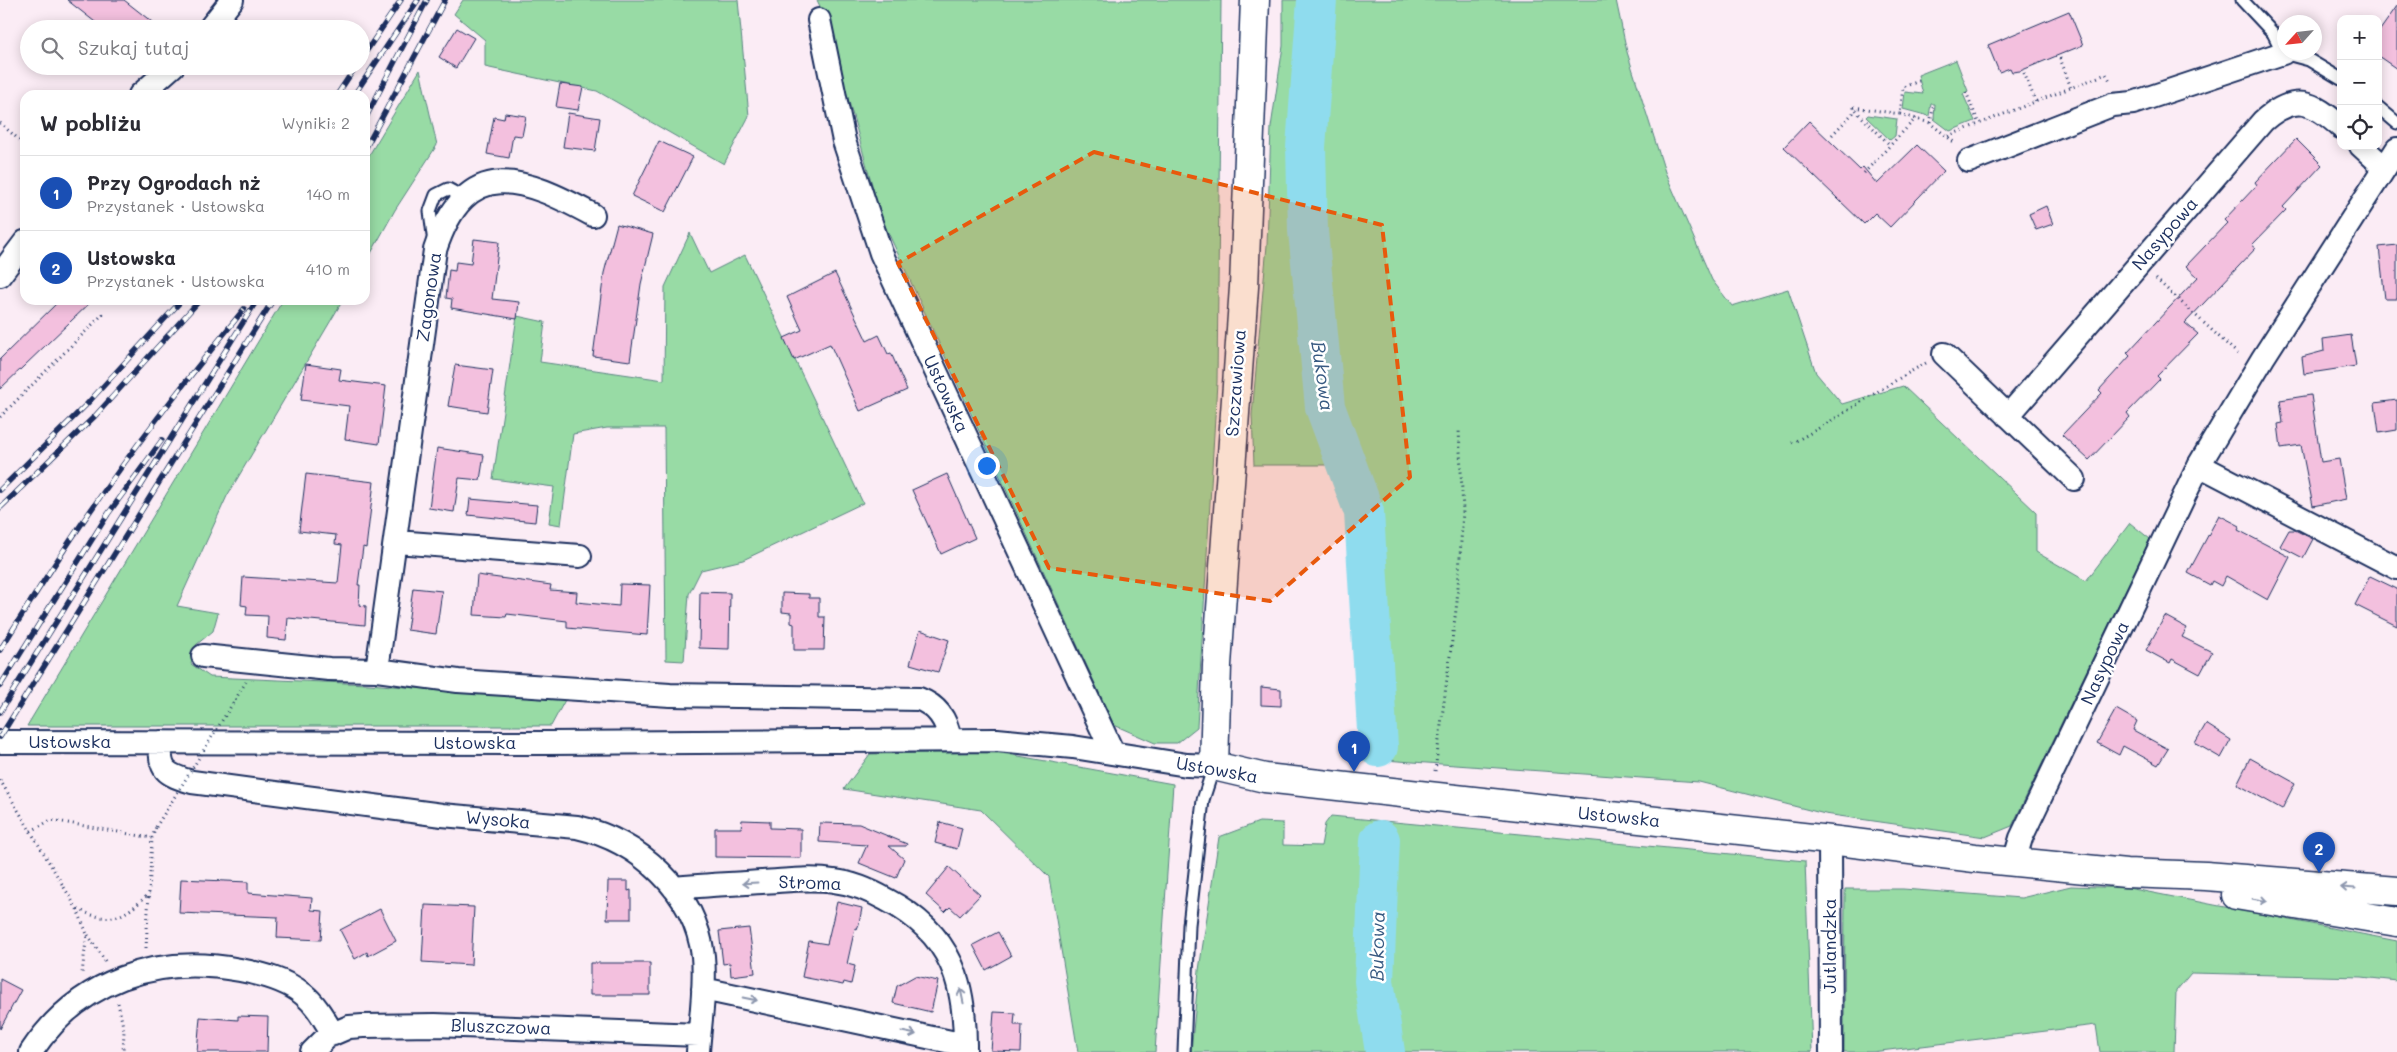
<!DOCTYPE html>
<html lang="pl">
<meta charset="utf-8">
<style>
body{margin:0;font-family:Mali,sans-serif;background:#f2f2f3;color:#2b2b33}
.controls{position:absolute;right:15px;top:15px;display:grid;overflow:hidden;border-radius:10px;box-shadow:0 2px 12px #0003}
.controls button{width:45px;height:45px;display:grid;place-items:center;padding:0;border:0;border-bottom:1px solid #e1e1e2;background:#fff;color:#2b2b33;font:25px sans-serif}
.compass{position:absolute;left:2277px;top:15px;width:45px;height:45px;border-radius:50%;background:#fff;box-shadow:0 2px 12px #0003;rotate:243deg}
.you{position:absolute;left:986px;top:465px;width:18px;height:18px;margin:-12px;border:4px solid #fff;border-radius:50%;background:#1a73e8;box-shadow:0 0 0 8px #1a73e833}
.badge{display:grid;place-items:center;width:32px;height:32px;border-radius:50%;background:#b45309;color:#fff;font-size:16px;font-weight:700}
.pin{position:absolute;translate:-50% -41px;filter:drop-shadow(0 1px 2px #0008)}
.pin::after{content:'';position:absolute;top:26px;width:18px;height:15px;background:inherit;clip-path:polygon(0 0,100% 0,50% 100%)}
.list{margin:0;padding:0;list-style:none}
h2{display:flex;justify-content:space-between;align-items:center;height:65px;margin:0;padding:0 20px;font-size:21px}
h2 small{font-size:16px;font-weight:400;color:#7c7c81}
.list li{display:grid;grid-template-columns:32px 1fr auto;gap:15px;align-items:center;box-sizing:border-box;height:75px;padding:0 20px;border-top:1px solid #e1e1e2}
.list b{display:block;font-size:19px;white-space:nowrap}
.list p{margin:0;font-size:16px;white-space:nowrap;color:#7c7c81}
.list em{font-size:16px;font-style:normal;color:#7c7c81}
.icon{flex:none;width:28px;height:28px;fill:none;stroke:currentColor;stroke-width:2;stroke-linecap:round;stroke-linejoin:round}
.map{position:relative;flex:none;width:2397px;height:1052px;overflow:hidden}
.search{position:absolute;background:#fff;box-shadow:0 2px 12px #0003;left:20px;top:20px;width:350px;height:55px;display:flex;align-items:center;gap:12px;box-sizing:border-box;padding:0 18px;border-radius:28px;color:#7c7c81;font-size:19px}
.panel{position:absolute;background:#fff;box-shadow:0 2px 12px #0003;left:20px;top:90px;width:350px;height:215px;border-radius:15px}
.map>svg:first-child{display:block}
.green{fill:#98dba5;stroke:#5a8582}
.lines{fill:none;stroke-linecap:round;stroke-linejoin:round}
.river{stroke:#8fdcee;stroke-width:40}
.building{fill:#f3c0de;stroke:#1b2f5e}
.service-casing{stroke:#1b2f5e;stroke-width:15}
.minor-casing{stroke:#1b2f5e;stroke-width:26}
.tertiary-casing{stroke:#1b2f5e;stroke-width:31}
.path{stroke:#1b2f5e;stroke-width:3;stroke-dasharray:1 4;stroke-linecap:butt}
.service{stroke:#fff;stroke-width:11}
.minor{stroke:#fff;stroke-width:22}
.tertiary{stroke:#fff;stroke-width:28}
.rail-casing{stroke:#1b2f5e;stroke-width:5.5}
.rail{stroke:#fff;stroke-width:4;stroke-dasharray:11;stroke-linecap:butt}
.path-bridge{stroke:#1b2f5e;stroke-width:3;stroke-dasharray:1 4;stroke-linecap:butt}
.oneway{stroke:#8d97ae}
.marked{fill:#e8590c;fill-opacity:0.2;stroke:#e8590c;stroke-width:4;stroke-dasharray:10 6;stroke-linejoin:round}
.labels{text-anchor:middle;stroke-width:5;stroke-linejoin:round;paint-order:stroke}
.street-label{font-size:18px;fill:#1b2f5e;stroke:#fff}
.water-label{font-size:19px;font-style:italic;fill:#385a82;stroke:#fff}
</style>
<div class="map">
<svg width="2397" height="1052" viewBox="0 0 2397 1052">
<rect width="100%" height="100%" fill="#fbecf5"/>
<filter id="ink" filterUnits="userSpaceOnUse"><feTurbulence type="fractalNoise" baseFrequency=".02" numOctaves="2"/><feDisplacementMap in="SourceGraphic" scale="10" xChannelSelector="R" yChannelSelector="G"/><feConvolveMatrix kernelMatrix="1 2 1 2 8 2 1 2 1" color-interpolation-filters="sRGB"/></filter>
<g filter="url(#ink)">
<path class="green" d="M 463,0 L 738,0 L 749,116 L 724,164 L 597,91 L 485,67 L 485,40 L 454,14 Z
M 817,0 L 1221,0 L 1217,382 L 1197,727 L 1177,743 L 1155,743 L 1114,725 L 881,217 L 826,19 Z
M 1283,0 L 1616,0 L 1627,52 L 1665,172 L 1712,280 L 1732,306 L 1788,289 L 1816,373 L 1842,404 L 1903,386 L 2036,512 L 2036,552 L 2086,581 L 2130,523 L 2150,539 L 2012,826 L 1985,837 L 1825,814 L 1699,782 L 1384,760 L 1371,512 L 1357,465 L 1254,465 L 1252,415 L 1267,245 L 1271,127 L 1283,46 Z
M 1956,60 L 1968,91 L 1963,94 L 1975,121 L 1950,131 L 1934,119 L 1935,104 L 1931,104 L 1929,116 L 1903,109 L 1905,92 L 1923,94 L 1918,75 Z
M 420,70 L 437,145 L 395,210 L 365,264 L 365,162 Z
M 1868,115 L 1897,119 L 1895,136 L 1890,140 L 1866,117 Z
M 690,233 L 709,273 L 745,255 L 863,503 L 743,560 L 701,570 L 689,594 L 684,661 L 666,660 L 664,428 L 607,428 L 573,434 L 561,525 L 549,523 L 554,487 L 493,479 L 517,316 L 545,322 L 540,362 L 664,380 L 665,287 Z
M 283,300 L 343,300 L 227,496 L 177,606 L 218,613 L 213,631 L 196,645 L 191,664 L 210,677 L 368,684 L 565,700 L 551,726 L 27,726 Z
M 996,752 L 1173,784 L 1155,1052 L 1078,1052 L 1049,877 L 981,810 L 844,789 L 870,754 Z
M 1331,816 L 1805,861 L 1812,1052 L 1191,1052 L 1199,970 L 1219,837 L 1259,822 L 1283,823 L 1283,845 L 1321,846 L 1325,824 Z
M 2071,886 L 2128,888 L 2397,941 L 2397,981 L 2362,977 L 2191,973 L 2176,991 L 2174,1052 L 2100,1052 L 2096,1025 L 1872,1052 L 1844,1052 L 1845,889 L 1903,889 L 2021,898 Z"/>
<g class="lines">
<path class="river" d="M 1317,0 L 1306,147 L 1308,231 L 1325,407 L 1364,512 L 1378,747
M 1380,840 L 1374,981 L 1385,1052"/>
</g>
<path class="building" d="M 67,0 L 124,0 L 161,29 L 104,29 Z
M 2397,6 L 2397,69 L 2378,56 L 2378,33 Z
M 2069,11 L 2083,45 L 2020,71 L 2012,72 L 2010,68 L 1999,72 L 1988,45 Z
M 457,28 L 474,38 L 456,68 L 439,57 Z
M 560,84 L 583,87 L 578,110 L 556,107 Z
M 505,113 L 526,116 L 522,136 L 513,135 L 509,158 L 487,154 L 494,117 L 504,119 Z
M 568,113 L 600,118 L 595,151 L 563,147 Z
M 1809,121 L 1860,170 L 1863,167 L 1877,184 L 1917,145 L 1944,171 L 1890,227 L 1875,213 L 1864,224 L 1784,147 Z
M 2296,139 L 2322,165 L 2283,207 L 2286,210 L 2252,245 L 2256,248 L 2185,323 L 2198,334 L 2157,376 L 2160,379 L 2127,413 L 2130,417 L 2089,460 L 2062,435 L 2102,393 L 2099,390 L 2130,356 L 2127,353 L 2198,277 L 2186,266 L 2227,223 L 2224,220 L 2257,185 L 2255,182 Z
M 659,141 L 693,157 L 665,212 L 632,196 Z
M 2046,206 L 2053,224 L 2036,230 L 2029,214 Z
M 617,224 L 653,234 L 641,284 L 630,361 L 593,356 L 604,273 Z
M 474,239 L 499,242 L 492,299 L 519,302 L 517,319 L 451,308 L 452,299 L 446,298 L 449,270 L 455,271 L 456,262 L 471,264 Z
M 2397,245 L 2397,299 L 2385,299 L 2379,247 Z
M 835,273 L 867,341 L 879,335 L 888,354 L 891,353 L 907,390 L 860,411 L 830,344 L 794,360 L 784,338 L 802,330 L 787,297 Z
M 60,300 L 93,300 L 0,389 L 0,359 Z
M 2351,335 L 2356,366 L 2304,374 L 2302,357 L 2324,351 L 2323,339 Z
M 306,364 L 341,369 L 339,380 L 386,386 L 379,444 L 345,439 L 349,406 L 301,400 Z
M 455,365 L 493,370 L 487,412 L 448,406 Z
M 2311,395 L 2321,462 L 2339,459 L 2346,499 L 2313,506 L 2301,445 L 2281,448 L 2278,424 L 2283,423 L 2280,400 Z
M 2397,400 L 2397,430 L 2379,433 L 2375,403 Z
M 437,448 L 484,455 L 480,480 L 459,478 L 454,512 L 429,508 Z
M 306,474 L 374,482 L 366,548 L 363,547 L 358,585 L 360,585 L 359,605 L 366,606 L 365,625 L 288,618 L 286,640 L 267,638 L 268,616 L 246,615 L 247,606 L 241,605 L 243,577 L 338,583 L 342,545 L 335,544 L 336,535 L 299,531 Z
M 947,474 L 975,538 L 941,554 L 912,490 Z
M 470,499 L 537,505 L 535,522 L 468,515 Z
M 2219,515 L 2240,526 L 2238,530 L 2290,557 L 2268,600 L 2226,576 L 2221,586 L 2212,581 L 2210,585 L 2188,573 Z
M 2289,530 L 2295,530 L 2313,539 L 2303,558 L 2280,546 Z
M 477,575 L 551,585 L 550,590 L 577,592 L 576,602 L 619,606 L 620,584 L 650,585 L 647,635 L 567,628 L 567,621 L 507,614 L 506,617 L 474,615 Z
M 2370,576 L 2397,589 L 2397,626 L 2355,605 Z
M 413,588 L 442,591 L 436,634 L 407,630 Z
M 700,592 L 730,593 L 729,649 L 699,648 Z
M 782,593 L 809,594 L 809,598 L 819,598 L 819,617 L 825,617 L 824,650 L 794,650 L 794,624 L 791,623 L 791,613 L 782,612 Z
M 2165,616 L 2187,628 L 2182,637 L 2212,652 L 2200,674 L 2172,659 L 2170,663 L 2146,650 Z
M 920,630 L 949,640 L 938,672 L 910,664 Z
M 1261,687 L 1281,689 L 1281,706 L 1261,705 Z
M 2116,709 L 2137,721 L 2133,730 L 2168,749 L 2158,765 L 2123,746 L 2119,755 L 2097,743 Z
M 2206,724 L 2231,740 L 2221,758 L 2195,743 Z
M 2250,758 L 2295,783 L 2282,809 L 2237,784 Z
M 742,820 L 770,821 L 770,828 L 801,829 L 801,858 L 715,857 L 715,828 L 741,828 Z
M 940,822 L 962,828 L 957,849 L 935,843 Z
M 820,823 L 859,824 L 907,844 L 906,846 L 889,846 L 904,859 L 896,878 L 859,863 L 867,845 L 819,842 Z
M 949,867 L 980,895 L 960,916 L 950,907 L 945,912 L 926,895 Z
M 181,879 L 248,882 L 248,893 L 312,898 L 311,910 L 323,911 L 321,940 L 277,938 L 278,917 L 179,913 Z
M 608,881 L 628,881 L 628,891 L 631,890 L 631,919 L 607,919 Z
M 837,902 L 862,908 L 859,924 L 857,929 L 855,928 L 847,964 L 855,966 L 851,984 L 844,982 L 843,985 L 802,977 L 809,941 L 827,944 Z
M 425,905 L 474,907 L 471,965 L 422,962 Z
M 380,909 L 396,941 L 368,956 L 367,952 L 355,959 L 340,930 Z
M 749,928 L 755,973 L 731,976 L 730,963 L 723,964 L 719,931 Z
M 998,932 L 1011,956 L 986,970 L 973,945 Z
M 590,963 L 650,963 L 650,995 L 590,995 Z
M 915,976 L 938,981 L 931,1012 L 893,1003 L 897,986 Z
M 0,979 L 21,990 L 0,1029 Z
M 994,1012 L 1015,1013 L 1014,1025 L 1022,1025 L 1021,1052 L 991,1051 Z
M 238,1016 L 268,1017 L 267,1052 L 197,1052 L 200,1017 L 238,1020 Z"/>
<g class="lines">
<defs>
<path id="service" d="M 2242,0 L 2273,33 L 2283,53 L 2309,60 L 2341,79
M 2378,107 L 2397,123
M 434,243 L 430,211 L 436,195 L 448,189 L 465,198
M 1184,1052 L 1189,925 L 1203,800 L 1214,766"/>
<path id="minor" d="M 819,20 L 844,141 L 881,253 L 1113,753
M 209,29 L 232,0
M 140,95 L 173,66
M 2361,146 L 2385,168
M 1969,161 L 2112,105 L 2133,103 L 2283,53
M 0,275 L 25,242
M 1944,354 L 2074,479
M 2008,416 L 2263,121 C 2295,93 2312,101 2341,127
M 2199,465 L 2397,568
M 396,542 L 580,556
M 203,656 L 329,669 L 377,670 L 458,681 L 670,695 L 919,699 C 938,706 947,721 950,740
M 377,670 L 435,250 C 467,153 524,178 593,215
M 0,742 L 548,743 L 997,740 L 1073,747 L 1187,765 L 1214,766
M 161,742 C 159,771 165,774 192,782 L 442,815 L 577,827 C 639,841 695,891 703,956 C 706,988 700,1021 698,1052
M 1830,840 L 1831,1052
M 2014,862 L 2021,838 L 2199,465 L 2263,358 L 2397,149
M 674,888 C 703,885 732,884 762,882 C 785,881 810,877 834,881 C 852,883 871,891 887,900 C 952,934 966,983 965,1052
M 703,989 L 965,1045
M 31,1052 C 79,980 156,954 240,970 C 262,974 286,980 303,994 C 316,1004 324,1019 333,1034
M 312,1052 L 328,1036 L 349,1027 L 363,1026 L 435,1025 L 699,1035"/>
<path id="tertiary" d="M 1255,0 L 1244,287 L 1217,665 L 1214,766 L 1265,778 L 1830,840 L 1975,858 L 2126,873 L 2206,876 L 2397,891
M 2236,895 L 2397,922"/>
</defs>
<use href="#service" class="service-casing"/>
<use href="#minor" class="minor-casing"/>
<use href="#tertiary" class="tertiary-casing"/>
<path class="path" d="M 2060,58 L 2071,88
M 2024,73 L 2036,102
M 1966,92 L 1979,124
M 1854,107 L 1900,114 L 1903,87 L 1919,81
M 1900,114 L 1930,123 L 1955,143
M 0,123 L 25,145
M 1930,123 L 1934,104
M 1832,135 L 1853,113 L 1854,107 L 1859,114 L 1890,145
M 1948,136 L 2106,74 L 2111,82
M 1864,173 L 1916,118
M 2156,279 L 2240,356
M 0,417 L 104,313
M 1792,443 C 1838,419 1880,388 1926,363
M 1435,771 L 1457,602 L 1463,511 L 1459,430
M 0,780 L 77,909 L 87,934 L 82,973
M 31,831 L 51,820 L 152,838
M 78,909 C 109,925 125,918 149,893
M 88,935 L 105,961
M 146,948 L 152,838 L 156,827
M 118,1003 L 124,1031 L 123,1052"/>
<use href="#service" class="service"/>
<use href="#minor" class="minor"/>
<use href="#tertiary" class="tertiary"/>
<defs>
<path id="rail" d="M 361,59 L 401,0
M 337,95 L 356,66
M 354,95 L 418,0
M 365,119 L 427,0
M 365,149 L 445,0
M 0,490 L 86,405 L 182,300
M 0,508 L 95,416 L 200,300
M 0,650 C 35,594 71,537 110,483 C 152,423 198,366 244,309
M 0,686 L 108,514 L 162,440
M 0,712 L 257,300
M 0,737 L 273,300"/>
</defs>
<use href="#rail" class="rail-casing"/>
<use href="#rail" class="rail"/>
<path class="path-bridge" d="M 156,827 L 246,682"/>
</g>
<defs><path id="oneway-shaft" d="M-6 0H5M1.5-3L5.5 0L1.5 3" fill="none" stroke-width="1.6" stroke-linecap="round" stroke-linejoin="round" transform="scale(1.25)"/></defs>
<g class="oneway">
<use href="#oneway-shaft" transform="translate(750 883) rotate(177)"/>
<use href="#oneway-shaft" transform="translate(2348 888) rotate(-176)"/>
<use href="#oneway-shaft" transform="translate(2260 900) rotate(10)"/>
<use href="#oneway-shaft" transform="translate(962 996) rotate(-102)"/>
<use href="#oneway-shaft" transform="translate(750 999) rotate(12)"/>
<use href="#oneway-shaft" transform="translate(909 1033) rotate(12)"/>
</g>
</g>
<path class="marked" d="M 1094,152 L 1382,225 L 1410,477 L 1270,601 L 1049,568 L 898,263 Z"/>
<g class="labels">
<g class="street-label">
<text transform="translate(2165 234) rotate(-49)" y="6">Nasypowa</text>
<text transform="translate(429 297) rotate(-82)" y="6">Zagonowa</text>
<text transform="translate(1236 383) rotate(-86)" y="6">Szczawiowa</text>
<text transform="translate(946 394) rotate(65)" y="6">Ustowska</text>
<text transform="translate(2105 663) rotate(-65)" y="6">Nasypowa</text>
<text x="70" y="748">Ustowska</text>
<text x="475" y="749">Ustowska</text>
<text transform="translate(1217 770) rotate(10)" y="6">Ustowska</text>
<text transform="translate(1619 817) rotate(6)" y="6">Ustowska</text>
<text transform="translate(498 820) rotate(5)" y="6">Wysoka</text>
<text transform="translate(810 883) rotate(2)" y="6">Stroma</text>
<text transform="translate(1830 946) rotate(-90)" y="6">Jutlandzka</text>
<text transform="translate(501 1027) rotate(2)" y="6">Bluszczowa</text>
</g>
<g class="water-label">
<text transform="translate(1323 376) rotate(82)" y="7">Bukowa</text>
<text transform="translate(1377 946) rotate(-89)" y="7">Bukowa</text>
</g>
</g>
</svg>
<div class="controls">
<button>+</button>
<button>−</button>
<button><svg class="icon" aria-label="locate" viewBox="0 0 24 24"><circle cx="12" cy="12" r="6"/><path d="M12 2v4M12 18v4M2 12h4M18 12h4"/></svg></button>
</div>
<svg class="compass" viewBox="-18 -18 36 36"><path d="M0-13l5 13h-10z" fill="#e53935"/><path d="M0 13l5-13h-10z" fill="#7c7c81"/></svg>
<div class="you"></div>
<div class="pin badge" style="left:1354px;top:772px;background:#1a4fb4">1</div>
<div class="pin badge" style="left:2319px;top:873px;background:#1a4fb4">2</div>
<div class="search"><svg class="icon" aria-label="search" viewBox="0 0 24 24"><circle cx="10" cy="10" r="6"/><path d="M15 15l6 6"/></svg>Szukaj tutaj</div>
<section class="panel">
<h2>W pobliżu<small>Wyniki: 2</small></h2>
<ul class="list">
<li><span class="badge" style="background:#1a4fb4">1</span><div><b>Przy Ogrodach nż</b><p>Przystanek · Ustowska</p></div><em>140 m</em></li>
<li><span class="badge" style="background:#1a4fb4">2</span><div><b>Ustowska</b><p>Przystanek · Ustowska</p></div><em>410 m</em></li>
</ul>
</section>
</div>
